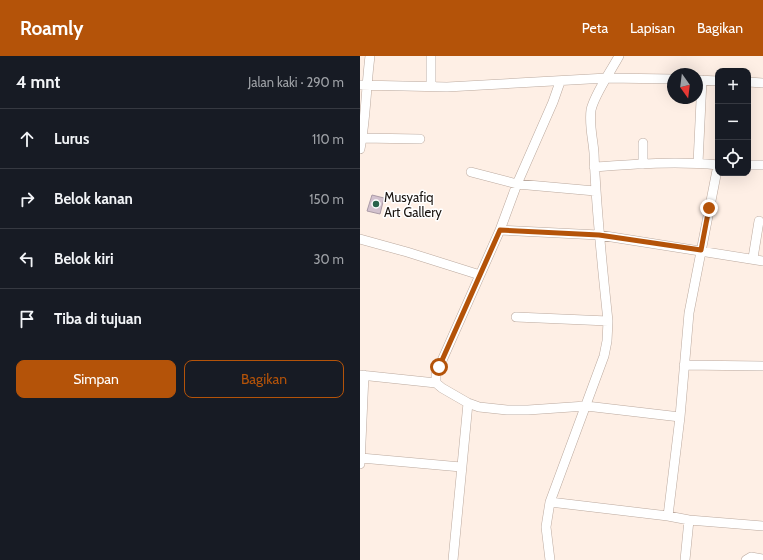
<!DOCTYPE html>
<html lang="id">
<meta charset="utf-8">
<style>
body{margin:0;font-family:Cabin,sans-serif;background:#20242c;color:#f1f3f6}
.controls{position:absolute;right:12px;top:12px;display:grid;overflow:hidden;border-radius:8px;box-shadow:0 4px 16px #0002}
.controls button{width:36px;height:36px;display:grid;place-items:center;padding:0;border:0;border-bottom:1px solid #363941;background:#171b24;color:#f1f3f6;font:20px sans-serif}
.compass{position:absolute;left:307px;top:12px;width:36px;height:36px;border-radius:50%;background:#171b24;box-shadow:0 4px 16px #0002;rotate:166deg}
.stop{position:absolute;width:12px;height:12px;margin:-9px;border:3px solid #b45309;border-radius:50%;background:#fff}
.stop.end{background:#b45309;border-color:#fff;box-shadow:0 1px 4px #0008}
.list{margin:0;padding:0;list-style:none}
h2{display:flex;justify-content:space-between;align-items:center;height:52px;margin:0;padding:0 16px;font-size:17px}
h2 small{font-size:13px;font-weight:400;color:#9ea1a6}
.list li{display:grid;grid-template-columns:26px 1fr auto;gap:12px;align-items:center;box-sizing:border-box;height:60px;padding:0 16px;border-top:1px solid #363941}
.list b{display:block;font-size:15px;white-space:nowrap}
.list em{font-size:13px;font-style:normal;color:#9ea1a6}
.actions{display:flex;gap:8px;padding:12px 16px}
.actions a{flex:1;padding:9px 0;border:1px solid #b45309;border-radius:8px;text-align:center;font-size:14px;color:#b45309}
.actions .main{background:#b45309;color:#fff}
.icon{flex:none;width:22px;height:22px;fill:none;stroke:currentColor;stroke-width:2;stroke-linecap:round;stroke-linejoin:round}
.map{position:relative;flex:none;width:403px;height:504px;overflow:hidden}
header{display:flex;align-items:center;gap:24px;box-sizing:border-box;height:56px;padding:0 20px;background:#b45309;color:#fff}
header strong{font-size:19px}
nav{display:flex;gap:22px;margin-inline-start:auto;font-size:14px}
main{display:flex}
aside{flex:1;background:#171b24}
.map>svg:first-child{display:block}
.building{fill:#d3c2cf;stroke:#ab9ba7}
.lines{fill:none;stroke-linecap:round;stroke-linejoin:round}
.minor-casing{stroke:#bba99e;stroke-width:10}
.minor{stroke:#fff;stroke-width:9}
.route{stroke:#b45309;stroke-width:5}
.poi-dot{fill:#28634c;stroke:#fff;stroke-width:1.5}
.labels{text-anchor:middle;stroke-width:3;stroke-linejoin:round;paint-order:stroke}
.poi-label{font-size:13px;fill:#1a1410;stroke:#fff;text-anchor:start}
</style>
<header>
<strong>Roamly</strong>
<nav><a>Peta</a><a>Lapisan</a><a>Bagikan</a></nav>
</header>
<main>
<aside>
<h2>4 mnt<small>Jalan kaki · 290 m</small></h2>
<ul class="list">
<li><svg class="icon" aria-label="ahead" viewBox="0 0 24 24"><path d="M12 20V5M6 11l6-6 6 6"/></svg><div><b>Lurus</b></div><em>110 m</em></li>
<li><svg class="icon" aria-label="right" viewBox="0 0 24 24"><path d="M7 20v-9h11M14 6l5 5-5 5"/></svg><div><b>Belok kanan</b></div><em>150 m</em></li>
<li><svg class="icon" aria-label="left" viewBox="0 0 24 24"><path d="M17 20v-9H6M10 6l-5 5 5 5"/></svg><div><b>Belok kiri</b></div><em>30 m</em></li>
<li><svg class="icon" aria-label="arrive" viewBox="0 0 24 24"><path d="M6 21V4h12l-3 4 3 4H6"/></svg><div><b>Tiba di tujuan</b></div></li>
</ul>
<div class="actions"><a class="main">Simpan</a><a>Bagikan</a></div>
</aside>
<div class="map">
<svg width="403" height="504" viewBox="0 0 403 504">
<rect width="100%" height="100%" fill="#feefe5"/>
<path class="building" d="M 12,139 L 24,142 L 20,158 L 7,155 Z"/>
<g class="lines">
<defs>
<path id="minor" d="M 337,24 L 358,25
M 388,26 L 403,27
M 0,29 L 87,31 L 247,22 L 313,23
M 71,30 L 71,0
M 2,82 L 60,83
M 283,87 L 283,108
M 0,93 C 6,63 6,31 10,0
M 338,107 L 342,24
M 388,109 L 403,109
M 234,111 C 275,108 317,105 358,109
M 111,116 L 157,128 L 235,135
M 140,174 L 239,179 L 403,205
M 0,183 L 47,196 L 120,219
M 393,202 L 399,165
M 156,261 L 248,265
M 324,309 L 403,310
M 0,319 L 76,327 L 82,332 L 108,347 L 119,351 L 147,354 L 168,354 L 226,350 L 320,361
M 76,327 L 76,318 L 140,174 L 157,128 L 193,46 L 200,26
M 1,402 L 101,411
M 0,408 L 4,319
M 190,446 L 308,460 L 329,464 L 403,470
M 308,460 L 320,361 L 329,257 L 358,109
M 93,504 L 108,347
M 190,504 L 186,471 L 190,446 L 244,300 L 247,285 L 248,265 C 242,209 236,153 234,97 C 233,83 229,69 231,54 C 234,39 251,15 259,0
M 325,504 L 329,464
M 386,504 L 391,501 L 403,503"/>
</defs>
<use href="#minor" class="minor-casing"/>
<use href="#minor" class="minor"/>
</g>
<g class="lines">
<path class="route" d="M 79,311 L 140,174 L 239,179 L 341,194 L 349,152"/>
</g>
<circle class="poi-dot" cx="16" cy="148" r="4"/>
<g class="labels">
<g class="poi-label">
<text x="24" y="146">Musyafiq<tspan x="24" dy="15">Art Gallery</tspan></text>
</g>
</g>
</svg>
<div class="controls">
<button>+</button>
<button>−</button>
<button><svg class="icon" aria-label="locate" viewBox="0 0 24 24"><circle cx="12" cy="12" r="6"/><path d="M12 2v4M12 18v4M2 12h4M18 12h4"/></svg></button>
</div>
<svg class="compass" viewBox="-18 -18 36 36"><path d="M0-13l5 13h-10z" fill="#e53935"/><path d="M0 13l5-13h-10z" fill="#9ea1a6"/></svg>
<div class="stop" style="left:79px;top:311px"></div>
<div class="stop end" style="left:349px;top:152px"></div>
</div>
</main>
